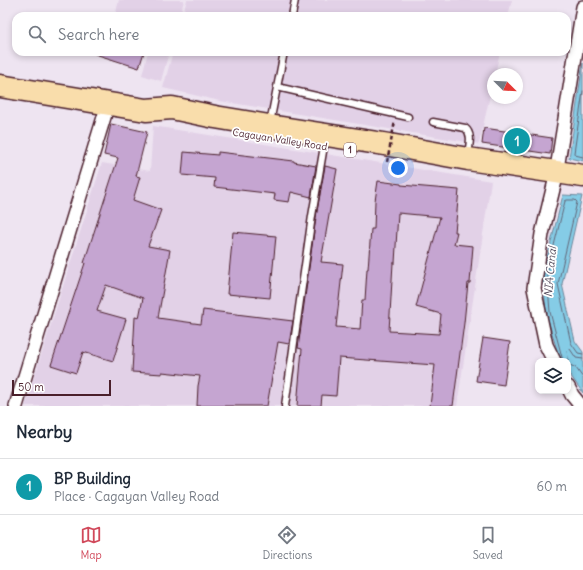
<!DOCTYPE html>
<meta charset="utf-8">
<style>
body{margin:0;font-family:Delius,sans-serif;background:#f6f6f7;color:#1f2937}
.controls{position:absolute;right:12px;bottom:12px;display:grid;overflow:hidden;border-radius:8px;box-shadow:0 2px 6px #0003}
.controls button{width:36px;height:36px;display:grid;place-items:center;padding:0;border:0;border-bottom:1px solid #e0e1e3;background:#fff;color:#1f2937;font:20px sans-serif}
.compass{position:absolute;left:487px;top:68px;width:36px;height:36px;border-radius:50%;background:#fff;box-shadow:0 2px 6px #0003;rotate:114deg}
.scale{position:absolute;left:12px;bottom:10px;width:99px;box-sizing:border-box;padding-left:4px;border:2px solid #4a1f2b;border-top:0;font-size:11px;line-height:14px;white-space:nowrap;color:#4a1f2b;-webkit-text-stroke:3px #fff;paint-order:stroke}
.you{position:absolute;left:398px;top:168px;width:14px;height:14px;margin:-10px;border:3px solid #fff;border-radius:50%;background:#1a73e8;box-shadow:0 0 0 6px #1a73e833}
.badge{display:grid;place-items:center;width:26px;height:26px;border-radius:50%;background:#d1495b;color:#fff;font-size:13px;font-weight:700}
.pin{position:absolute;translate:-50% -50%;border:2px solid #fff;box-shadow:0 1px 4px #0006}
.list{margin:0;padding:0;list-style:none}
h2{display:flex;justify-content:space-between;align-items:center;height:52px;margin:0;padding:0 16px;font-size:17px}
h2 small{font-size:13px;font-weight:400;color:#747a83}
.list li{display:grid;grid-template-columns:26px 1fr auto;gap:12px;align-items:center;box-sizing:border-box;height:56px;padding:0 16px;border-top:1px solid #e0e1e3}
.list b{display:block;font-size:15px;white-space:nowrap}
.list p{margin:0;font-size:13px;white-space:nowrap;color:#747a83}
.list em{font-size:13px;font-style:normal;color:#747a83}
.icon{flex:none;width:22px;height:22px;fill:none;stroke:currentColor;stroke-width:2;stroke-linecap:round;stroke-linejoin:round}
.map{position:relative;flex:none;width:583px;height:406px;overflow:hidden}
.search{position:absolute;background:#fff;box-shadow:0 2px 6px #0003;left:12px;right:12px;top:12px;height:44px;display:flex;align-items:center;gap:10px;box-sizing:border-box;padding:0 14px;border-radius:12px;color:#747a83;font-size:15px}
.sheet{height:108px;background:#fff}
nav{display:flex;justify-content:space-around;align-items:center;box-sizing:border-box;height:56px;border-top:1px solid #e0e1e3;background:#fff;font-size:11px;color:#747a83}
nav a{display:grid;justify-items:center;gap:2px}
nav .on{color:#d1495b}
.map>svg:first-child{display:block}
.built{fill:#e2d1e7}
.water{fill:#85cce6;stroke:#6d879b}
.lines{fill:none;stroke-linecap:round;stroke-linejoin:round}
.shore{stroke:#626476;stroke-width:1}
.building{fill:#c5a5d1;stroke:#4a1f2b;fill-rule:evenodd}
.lane-casing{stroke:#4a1f2b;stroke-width:9}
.street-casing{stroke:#4a1f2b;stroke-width:16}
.highway-casing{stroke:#4a1f2b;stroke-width:25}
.lane{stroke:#fff;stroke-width:6}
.street{stroke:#fff;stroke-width:13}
.highway{stroke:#f9ddab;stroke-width:22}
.path-bridge{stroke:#4a1f2b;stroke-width:2.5;stroke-dasharray:4 3;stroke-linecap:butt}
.labels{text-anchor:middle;stroke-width:3.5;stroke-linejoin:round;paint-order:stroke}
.shield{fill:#fff;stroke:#80626b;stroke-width:1}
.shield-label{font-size:9px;font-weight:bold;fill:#4a1f2b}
.street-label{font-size:10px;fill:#4a1f2b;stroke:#fff}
.water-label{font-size:11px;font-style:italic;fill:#5c5363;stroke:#fff}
</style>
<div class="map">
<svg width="583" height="406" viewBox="0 0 583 406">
<rect width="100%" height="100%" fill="#eee4f1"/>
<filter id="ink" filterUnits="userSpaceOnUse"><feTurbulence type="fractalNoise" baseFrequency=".025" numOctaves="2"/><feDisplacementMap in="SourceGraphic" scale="8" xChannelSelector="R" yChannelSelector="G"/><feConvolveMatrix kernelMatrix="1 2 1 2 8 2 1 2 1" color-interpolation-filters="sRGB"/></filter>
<g filter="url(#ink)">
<path class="built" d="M 119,0 L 184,0 L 180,16 L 115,16 Z
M 187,0 L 512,0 L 508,16 L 182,16 Z
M 148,52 L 169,52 L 161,81 L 142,75 Z
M 173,52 L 500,52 L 495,74 L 493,74 L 493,82 L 479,144 L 220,101 L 163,88 Z
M 153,126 L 491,181 L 457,406 L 25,406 L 102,163 L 150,171 Z"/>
<path class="water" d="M 583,63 L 583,161 L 569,158 Z
M 563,195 L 582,196 L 562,284 L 575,341 L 583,352 L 583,393 L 568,372 L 568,361 L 560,361 L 560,360 L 546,313 L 543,274 Z"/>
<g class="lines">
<path class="shore" d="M 583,91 L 574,153 L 575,155 L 583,157
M 583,359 L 576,358 L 570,349 L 567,350 L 568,359 L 568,364 L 576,368 L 583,378
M 563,361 L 550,312 L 547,274 L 565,201 L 567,200 L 575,200 L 577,202 L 558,284 L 571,343 L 578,353 L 583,354"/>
</g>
<path class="building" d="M 95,52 L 144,52 L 139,68 L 95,54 Z
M 111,124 L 147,132 L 136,176 L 140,177 L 133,200 L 161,210 L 148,246 L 170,250 L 158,318 L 201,324 L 203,310 L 293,321 L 289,344 L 278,342 L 267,406 L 197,406 L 198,386 L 200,376 L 162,372 L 162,374 L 132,372 L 135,317 L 139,318 L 143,298 L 106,285 L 97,311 L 126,319 L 113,361 L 83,352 L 76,373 L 51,365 L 85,263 L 84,263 L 118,158 L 104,155 Z
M 484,128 L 552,138 L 550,154 L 482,144 Z
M 184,152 L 218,155 L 218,152 L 294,161 L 294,162 L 316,166 L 311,197 L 291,192 L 289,202 L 274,200 L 275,194 L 214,187 L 215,178 L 182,175 Z
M 325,166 L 337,169 L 321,262 L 343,264 L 336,327 L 360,329 L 362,300 L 365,300 L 367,269 L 368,269 L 371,229 L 374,229 L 375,201 L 378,181 L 401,184 L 401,185 L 459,190 L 455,232 L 457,232 L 454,244 L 473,246 L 470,283 L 468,283 L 464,323 L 453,406 L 430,406 L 435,365 L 339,358 L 336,396 L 322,395 L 321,406 L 297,406 L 302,349 L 298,348 L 316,217 ZM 398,213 L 440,217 L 416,307 L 441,314 L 439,334 L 389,331 L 393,263 L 395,263 Z
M 233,232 L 276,236 L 270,298 L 227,294 Z
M 483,338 L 510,342 L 504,385 L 476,381 Z"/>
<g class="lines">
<defs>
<path id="lane" d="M 292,16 L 295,0
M 277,87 L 377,110 L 408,117
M 433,122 L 465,128 C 473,134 469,146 468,155
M 270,123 L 284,52
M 285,406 L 312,216 L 324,146"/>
<path id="street" d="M 554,361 L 546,345 L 534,288 L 542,234 L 555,181 L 583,7
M 568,387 L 572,395 L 581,406
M 16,406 L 108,104"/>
<path id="highway" d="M 0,86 L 146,110 L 172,108 L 215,117 L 269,126 L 384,144 L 468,159 L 583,176"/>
</defs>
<use href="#lane" class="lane-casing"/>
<use href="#street" class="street-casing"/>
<use href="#highway" class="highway-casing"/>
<use href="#lane" class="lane"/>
<use href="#street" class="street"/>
<use href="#highway" class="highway"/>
<path class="path-bridge" d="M 387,162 L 395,121"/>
</g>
</g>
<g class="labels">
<rect class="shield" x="344" y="143" width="12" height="14" rx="3"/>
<g class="shield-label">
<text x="350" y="153">1</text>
</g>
<g class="street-label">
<text transform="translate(280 139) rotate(9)" y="4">Cagayan Valley Road</text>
</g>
<g class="water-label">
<text transform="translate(550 272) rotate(-85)" y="4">NIA Canal</text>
</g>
</g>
</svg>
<div class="controls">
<button><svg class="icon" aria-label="layers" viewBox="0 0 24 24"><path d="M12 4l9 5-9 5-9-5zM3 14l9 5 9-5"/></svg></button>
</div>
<svg class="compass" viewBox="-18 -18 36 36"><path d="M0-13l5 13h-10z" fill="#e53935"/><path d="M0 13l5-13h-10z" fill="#747a83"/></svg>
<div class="scale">50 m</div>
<div class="you"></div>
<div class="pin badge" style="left:517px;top:141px;background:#0f9aa8">1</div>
<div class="search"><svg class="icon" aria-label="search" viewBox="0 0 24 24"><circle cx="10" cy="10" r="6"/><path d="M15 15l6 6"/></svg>Search here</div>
</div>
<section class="sheet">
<h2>Nearby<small></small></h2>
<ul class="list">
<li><span class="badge" style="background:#0f9aa8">1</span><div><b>BP Building</b><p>Place · Cagayan Valley Road</p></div><em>60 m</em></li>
</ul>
</section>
<nav>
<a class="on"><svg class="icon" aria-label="map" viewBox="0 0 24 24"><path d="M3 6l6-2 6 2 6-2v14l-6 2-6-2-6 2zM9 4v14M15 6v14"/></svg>Map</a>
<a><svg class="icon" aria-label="directions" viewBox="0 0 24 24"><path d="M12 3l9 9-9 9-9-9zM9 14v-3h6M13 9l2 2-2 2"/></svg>Directions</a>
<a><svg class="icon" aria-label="saved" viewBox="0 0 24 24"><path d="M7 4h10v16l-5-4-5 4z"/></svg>Saved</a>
</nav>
